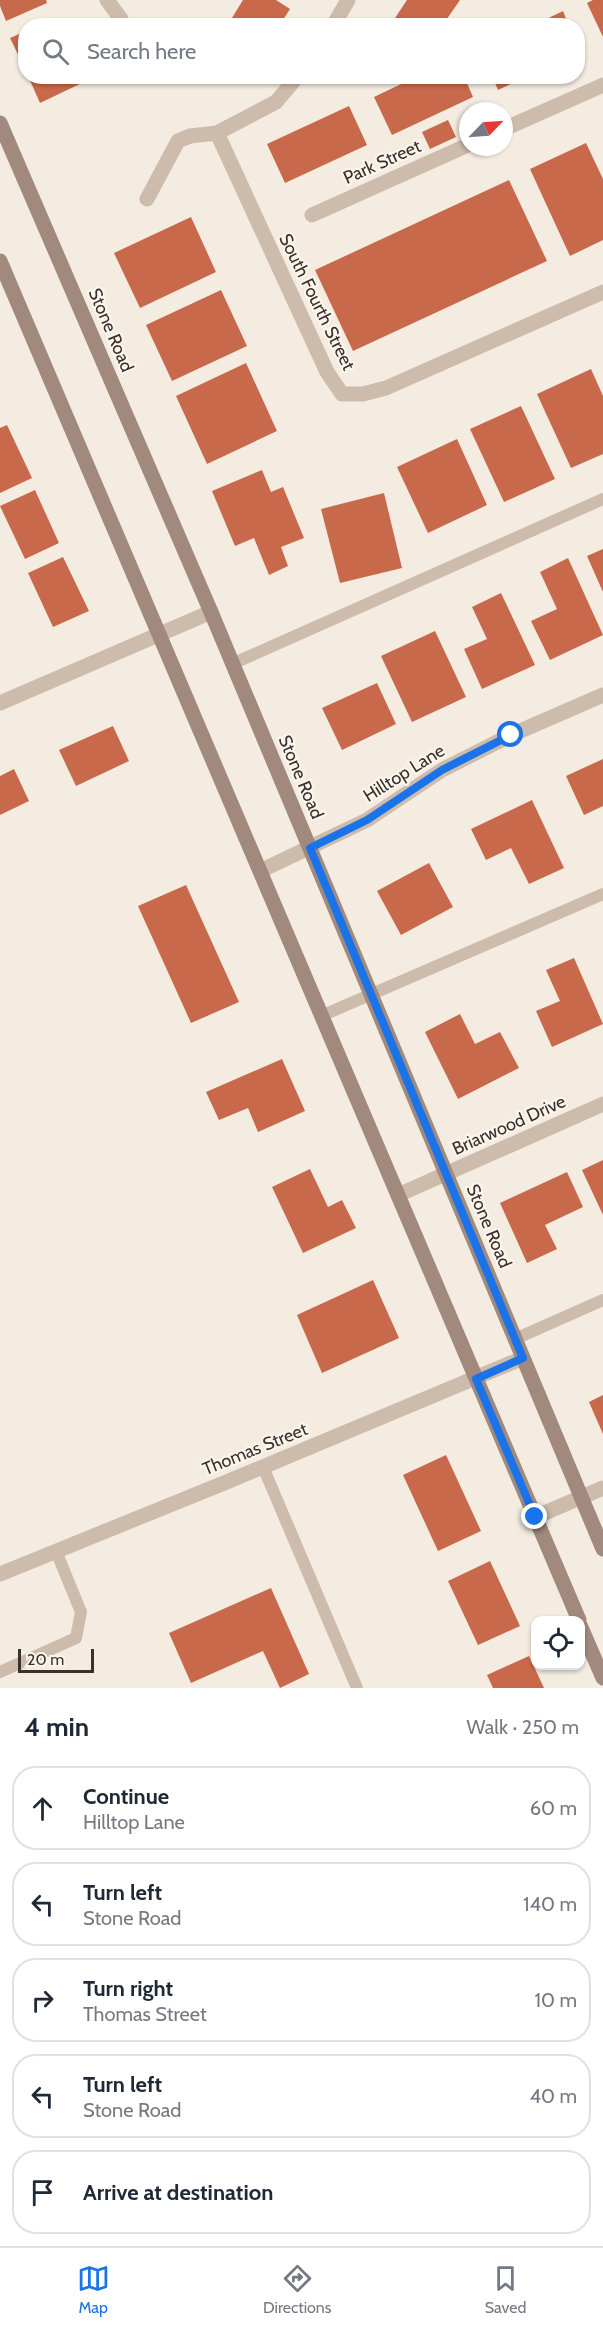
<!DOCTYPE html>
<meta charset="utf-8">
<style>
body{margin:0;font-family:Cabin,sans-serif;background:#f6f6f7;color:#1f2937}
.controls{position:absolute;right:18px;bottom:18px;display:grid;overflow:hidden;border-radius:12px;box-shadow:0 2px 4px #0004}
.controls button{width:54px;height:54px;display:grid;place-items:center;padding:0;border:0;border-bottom:2px solid #e0e1e3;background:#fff;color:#1f2937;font:30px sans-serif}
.compass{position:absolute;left:459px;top:102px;width:54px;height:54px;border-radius:50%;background:#fff;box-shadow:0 2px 4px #0004;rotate:65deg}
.scale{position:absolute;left:18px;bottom:15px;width:76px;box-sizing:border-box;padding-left:6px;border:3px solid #3b302b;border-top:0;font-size:16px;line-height:21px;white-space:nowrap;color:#3b302b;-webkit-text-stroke:4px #fbf5ee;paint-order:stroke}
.stop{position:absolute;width:18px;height:18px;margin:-14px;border:4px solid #1a73e8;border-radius:50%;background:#fff}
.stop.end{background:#1a73e8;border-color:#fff;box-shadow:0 2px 6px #0008}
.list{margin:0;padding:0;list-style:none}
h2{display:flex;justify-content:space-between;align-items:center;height:78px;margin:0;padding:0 24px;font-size:26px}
h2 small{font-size:20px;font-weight:400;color:#747a83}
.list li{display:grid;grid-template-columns:39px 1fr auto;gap:18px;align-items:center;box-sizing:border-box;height:84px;margin:0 12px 12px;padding:0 12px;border:2px solid #e0e1e3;border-radius:24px}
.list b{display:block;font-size:22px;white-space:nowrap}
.list p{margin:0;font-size:20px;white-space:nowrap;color:#747a83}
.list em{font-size:20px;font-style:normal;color:#747a83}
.icon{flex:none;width:33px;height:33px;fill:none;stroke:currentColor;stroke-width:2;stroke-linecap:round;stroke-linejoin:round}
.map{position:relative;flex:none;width:603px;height:1688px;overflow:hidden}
.search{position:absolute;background:#fff;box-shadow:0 2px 4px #0004;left:18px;right:18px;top:18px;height:66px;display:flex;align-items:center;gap:15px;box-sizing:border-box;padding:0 21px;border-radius:24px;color:#747a83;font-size:22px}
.sheet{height:558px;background:#fff}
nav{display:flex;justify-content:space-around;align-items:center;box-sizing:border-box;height:84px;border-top:2px solid #e0e1e3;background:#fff;font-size:16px;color:#747a83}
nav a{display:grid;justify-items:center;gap:3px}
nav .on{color:#1a73e8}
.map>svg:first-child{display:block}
.building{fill:#c8694b}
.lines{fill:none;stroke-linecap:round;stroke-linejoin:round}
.lane{stroke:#cdbbac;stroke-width:12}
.street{stroke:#cdbbac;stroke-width:15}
.secondary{stroke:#a18a7d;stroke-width:15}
.route{stroke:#1a73e8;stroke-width:8}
.labels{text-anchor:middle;stroke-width:4.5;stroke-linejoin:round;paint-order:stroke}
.street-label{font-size:18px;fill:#3b302b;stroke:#fbf5ee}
</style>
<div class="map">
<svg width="603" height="1688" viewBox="0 0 603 1688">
<rect width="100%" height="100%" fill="#f4ebe1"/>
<path class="building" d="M 0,0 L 46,0 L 47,3 L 6,21 L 0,6 Z
M 243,0 L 276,0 L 290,9 L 279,26 L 227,26 Z
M 407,0 L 460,0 L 442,26 L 393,26 L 391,24 Z
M 593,0 L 603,0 L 603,37 L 587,3 Z
M 563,11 L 569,26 L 532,26 Z
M 52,18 L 56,26 L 37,26 Z
M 26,31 L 26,71 L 10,38 Z
M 28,76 L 79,76 L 82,83 L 40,103 Z
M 231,76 L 247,76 L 242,84 Z
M 418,76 L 464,76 L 473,97 L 392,135 L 374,97 Z
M 492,76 L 527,76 L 498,90 Z
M 349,106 L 367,145 L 285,183 L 267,144 Z
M 448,120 L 456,137 L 430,149 L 422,132 Z
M 586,143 L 603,179 L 603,240 L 570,256 L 530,169 Z
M 509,180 L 547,261 L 353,351 L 315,270 Z
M 191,217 L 216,272 L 140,308 L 114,253 Z
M 221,290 L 247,346 L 172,381 L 146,325 Z
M 246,363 L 277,431 L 207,464 L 176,396 Z
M 591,369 L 603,396 L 603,454 L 571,468 L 537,394 Z
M 521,406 L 555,479 L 504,502 L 470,429 Z
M 7,425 L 32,478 L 0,493 L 0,428 Z
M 457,439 L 487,505 L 428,533 L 397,467 Z
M 262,470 L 271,492 L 283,487 L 304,538 L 281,547 L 288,566 L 269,575 L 254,538 L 235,546 L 212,491 Z
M 35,490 L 59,543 L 25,559 L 0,506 Z
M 384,493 L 402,568 L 340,583 L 321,509 Z
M 603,549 L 603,592 L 587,556 Z
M 63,557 L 89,611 L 53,627 L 28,573 Z
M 568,558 L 603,635 L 550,660 L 531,621 L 557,609 L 540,572 Z
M 501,593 L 535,665 L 482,689 L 464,649 L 487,639 L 472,607 Z
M 435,631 L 466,697 L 412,722 L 381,656 Z
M 377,683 L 396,724 L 342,750 L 322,708 Z
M 113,726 L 129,761 L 76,786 L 59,750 Z
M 603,759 L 603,806 L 584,815 L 566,776 Z
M 14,769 L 29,801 L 0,815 L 0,776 Z
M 532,800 L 564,868 L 529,884 L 511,848 L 486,860 L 471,829 Z
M 429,863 L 453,907 L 401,935 L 377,891 Z
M 186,885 L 239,1002 L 191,1023 L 138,906 Z
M 574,958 L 603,1024 L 552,1047 L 536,1011 L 560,1001 L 546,970 Z
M 460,1014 L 475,1044 L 500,1032 L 519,1068 L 458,1099 L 425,1032 Z
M 282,1059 L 305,1111 L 258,1132 L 248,1108 L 219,1120 L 206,1092 Z
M 603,1160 L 603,1215 L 582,1170 Z
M 310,1169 L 328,1207 L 342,1200 L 356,1228 L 303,1253 L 272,1187 Z
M 567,1172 L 583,1207 L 545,1225 L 557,1249 L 527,1263 L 500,1203 Z
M 373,1280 L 399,1338 L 322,1373 L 297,1315 Z
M 603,1395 L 603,1434 L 589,1402 Z
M 446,1455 L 481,1531 L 438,1551 L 403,1475 Z
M 490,1561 L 520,1626 L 478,1645 L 448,1581 Z
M 271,1588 L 309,1674 L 280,1688 L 263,1651 L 191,1683 L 169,1633 Z
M 529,1656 L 544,1688 L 493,1688 L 487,1675 Z"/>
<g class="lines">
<path class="lane" d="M 232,664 L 603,499
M 321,1016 L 603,894
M 515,1339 L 603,1300
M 263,1467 L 357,1688
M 0,1672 L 76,1638 L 81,1612 L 56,1551"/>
<path class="street" d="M 107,0 L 121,19
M 333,26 L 348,0
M 504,129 L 603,85
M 217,133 L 327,372 L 342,394 L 363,394 L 386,388 L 603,292
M 147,199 L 178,141 L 190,136 L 217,133 L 276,102 L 298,76
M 312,215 L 468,145
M 0,703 L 211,612
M 260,871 L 367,820 L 442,770 L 511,735 L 603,695
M 398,1195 L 603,1104
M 535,1517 L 603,1488
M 0,1574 L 229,1481 L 523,1358"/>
<path class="secondary" d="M 0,123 L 211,612 L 603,1549
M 0,261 L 579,1620
M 580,1625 L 603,1678"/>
</g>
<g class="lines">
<path class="route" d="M 511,735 L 442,770 L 367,820 L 310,848 L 523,1358 L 476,1379 L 535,1517"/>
</g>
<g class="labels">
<g class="street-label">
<text transform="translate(382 162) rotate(-24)" y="6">Park Street</text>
<text transform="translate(317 302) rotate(64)" y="6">South Fourth Street</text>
<text transform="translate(111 330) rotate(67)" y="6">Stone Road</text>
<text transform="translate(404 773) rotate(-32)" y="6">Hilltop Lane</text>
<text transform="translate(301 777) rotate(67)" y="6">Stone Road</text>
<text transform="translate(509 1125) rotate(-24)" y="6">Briarwood Drive</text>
<text transform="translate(489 1226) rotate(67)" y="6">Stone Road</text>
<text transform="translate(255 1449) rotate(-22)" y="6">Thomas Street</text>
</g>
</g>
</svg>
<div class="controls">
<button><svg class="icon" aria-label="locate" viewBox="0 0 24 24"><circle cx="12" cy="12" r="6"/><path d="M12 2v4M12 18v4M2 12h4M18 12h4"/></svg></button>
</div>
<svg class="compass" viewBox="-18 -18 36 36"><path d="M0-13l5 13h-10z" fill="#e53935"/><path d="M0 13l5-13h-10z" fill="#747a83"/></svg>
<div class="scale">20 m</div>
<div class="stop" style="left:511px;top:735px"></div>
<div class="stop end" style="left:535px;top:1517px"></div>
<div class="search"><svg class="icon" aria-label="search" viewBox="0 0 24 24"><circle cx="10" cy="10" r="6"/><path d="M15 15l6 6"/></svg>Search here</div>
</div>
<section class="sheet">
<h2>4 min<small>Walk · 250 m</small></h2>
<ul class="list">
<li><svg class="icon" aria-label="ahead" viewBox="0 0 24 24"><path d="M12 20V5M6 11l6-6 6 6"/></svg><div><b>Continue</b><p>Hilltop Lane</p></div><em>60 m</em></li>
<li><svg class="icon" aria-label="left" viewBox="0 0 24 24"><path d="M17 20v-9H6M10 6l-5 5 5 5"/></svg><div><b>Turn left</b><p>Stone Road</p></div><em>140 m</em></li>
<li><svg class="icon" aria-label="right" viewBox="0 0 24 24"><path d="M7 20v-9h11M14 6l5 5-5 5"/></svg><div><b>Turn right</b><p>Thomas Street</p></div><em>10 m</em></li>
<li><svg class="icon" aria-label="left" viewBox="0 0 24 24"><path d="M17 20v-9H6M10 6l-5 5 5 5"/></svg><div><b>Turn left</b><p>Stone Road</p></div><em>40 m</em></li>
<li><svg class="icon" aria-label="arrive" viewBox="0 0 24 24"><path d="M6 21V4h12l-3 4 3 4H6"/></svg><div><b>Arrive at destination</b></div></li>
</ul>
</section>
<nav>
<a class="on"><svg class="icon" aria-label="map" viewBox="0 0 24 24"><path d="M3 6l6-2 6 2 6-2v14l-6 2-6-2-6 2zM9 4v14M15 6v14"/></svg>Map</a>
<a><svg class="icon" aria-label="directions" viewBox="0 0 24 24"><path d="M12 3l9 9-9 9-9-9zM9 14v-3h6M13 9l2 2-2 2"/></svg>Directions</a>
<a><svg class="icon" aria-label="saved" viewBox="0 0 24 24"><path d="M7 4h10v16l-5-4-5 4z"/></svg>Saved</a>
</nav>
